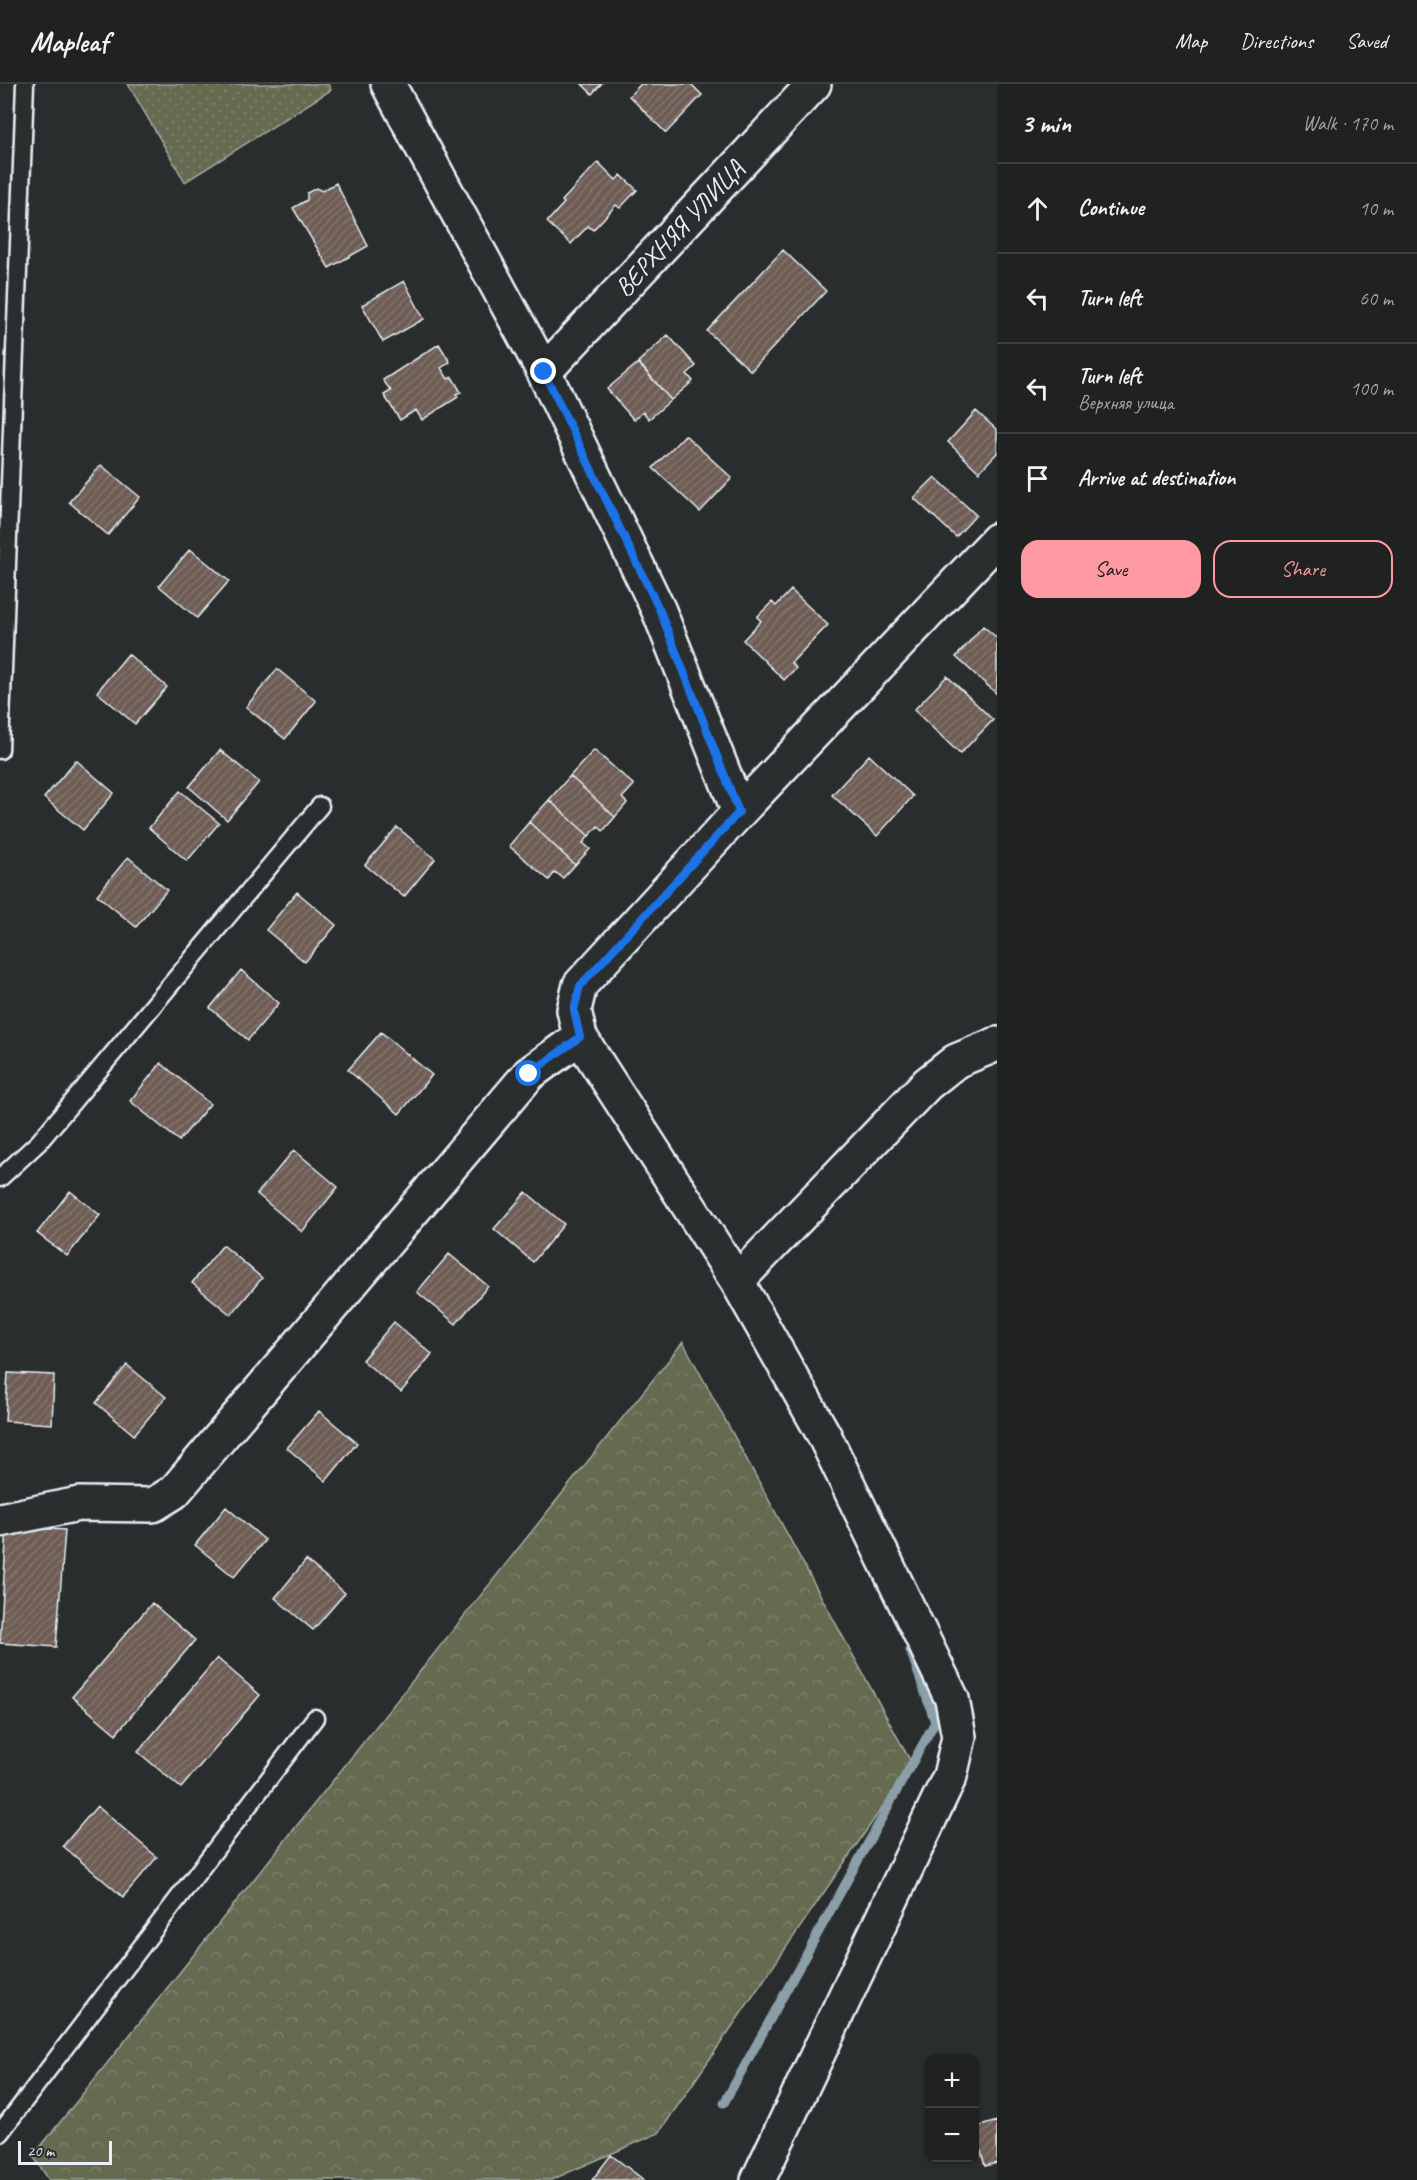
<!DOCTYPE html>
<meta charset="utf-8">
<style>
body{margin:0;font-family:Caveat,sans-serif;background:#282a2a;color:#f1f3f6}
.controls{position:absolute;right:18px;bottom:18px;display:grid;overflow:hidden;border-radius:12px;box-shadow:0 2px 4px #0004}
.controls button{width:54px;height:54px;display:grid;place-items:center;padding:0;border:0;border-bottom:2px solid #3d3f40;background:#202222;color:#f1f3f6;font:30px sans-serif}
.scale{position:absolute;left:18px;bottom:15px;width:94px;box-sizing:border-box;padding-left:6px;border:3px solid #e8f1f8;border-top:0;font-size:16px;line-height:21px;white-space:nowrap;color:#e8f1f8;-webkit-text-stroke:4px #2a2d2e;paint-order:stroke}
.stop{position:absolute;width:18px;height:18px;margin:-14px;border:4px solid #1a73e8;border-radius:50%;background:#fff}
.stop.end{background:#1a73e8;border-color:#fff;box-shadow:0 2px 6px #0008}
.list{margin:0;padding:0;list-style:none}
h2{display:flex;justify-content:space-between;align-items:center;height:78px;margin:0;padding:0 24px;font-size:26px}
h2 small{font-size:20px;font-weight:400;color:#a2a4a5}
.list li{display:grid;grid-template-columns:39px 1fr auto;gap:18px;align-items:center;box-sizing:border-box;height:90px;padding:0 24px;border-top:2px solid #3d3f40}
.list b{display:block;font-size:22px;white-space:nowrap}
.list p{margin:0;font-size:20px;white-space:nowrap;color:#a2a4a5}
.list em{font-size:20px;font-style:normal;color:#a2a4a5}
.actions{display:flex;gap:12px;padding:18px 24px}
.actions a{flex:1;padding:14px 0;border:2px solid #ff9aa2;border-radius:18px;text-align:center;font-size:21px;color:#ff9aa2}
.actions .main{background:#ff9aa2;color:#111}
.icon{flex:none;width:33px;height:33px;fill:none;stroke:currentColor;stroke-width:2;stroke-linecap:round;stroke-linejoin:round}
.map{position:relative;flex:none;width:997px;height:2096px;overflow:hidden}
header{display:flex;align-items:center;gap:36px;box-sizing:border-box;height:84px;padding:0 30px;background:#202222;border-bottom:2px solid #3d3f40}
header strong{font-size:28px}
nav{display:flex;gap:33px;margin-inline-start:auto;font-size:21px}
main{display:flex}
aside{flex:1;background:#202222}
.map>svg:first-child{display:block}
.forest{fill:url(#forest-crowns);stroke:#a6aea4;stroke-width:1.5}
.garden{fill:url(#garden-dots);stroke:#a6aea4;stroke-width:1.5}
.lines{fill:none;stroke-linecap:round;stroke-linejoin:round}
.stream{stroke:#8c9fa8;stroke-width:9}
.building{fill:url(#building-hatch);stroke:#e8f1f8;stroke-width:1.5}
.lane-casing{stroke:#e8f1f8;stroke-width:21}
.street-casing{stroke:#e8f1f8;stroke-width:38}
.lane{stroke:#2a2d2e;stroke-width:16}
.street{stroke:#2a2d2e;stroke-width:33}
.route{stroke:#1a73e8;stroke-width:8}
.labels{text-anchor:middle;stroke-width:5;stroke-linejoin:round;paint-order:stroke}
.street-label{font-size:26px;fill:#e8f1f8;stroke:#2a2d2e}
</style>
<header>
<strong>Mapleaf</strong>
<nav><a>Map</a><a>Directions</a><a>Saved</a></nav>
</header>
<main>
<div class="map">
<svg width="997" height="2096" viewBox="0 0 997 2096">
<defs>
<pattern id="forest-crowns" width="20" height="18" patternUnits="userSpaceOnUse" patternTransform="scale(1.5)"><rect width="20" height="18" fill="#656b51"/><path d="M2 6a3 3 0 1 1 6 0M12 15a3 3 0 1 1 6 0" fill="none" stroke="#7b816b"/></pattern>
<pattern id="garden-dots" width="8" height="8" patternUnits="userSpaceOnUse" patternTransform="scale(1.5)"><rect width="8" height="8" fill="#656b51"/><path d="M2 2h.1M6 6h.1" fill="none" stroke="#7b816b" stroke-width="1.8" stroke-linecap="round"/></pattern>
<pattern id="building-hatch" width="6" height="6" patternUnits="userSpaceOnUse" patternTransform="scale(1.5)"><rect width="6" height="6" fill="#6e5d55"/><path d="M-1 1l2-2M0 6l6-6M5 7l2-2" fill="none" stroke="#83756e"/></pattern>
</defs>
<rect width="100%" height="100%" fill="#2a2d2e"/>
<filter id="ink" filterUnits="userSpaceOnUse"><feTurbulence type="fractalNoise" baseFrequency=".0167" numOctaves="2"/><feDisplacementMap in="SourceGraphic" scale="12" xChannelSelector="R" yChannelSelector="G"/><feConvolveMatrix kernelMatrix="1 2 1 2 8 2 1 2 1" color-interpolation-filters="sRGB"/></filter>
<g filter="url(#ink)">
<path class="forest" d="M 683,1258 L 912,1680 L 659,2049 L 551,2096 L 49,2096 L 33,2072 Z"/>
<path class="garden" d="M 128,0 L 328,0 L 331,6 L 185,98 Z"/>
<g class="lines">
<path class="stream" d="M 724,2019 L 935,1638 L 910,1566"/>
</g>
<path class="building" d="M 582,0 L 601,0 L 592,10 Z
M 641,0 L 691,0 L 702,11 L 666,49 L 629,12 Z
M 598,78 L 616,96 L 621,91 L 637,106 L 620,124 L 616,121 L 593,146 L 588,142 L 571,160 L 547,138 L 564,119 L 562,117 Z
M 336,99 L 368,162 L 329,184 L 293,124 L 307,116 L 307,109 L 316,104 L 322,107 Z
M 783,166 L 826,207 L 751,287 L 707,247 Z
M 404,197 L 424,235 L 383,258 L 362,221 Z
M 668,251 L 696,282 L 687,290 L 693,297 L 671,316 L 638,278 Z
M 439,260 L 450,278 L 441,284 L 448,295 L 452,293 L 461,308 L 456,310 L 458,313 L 422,336 L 416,326 L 400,336 L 384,311 L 391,307 L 383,296 Z
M 638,279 L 671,316 L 649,335 L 643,328 L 634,336 L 607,305 Z
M 976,327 L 997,346 L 997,369 L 979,388 L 948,358 Z
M 685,351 L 732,394 L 700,428 L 653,384 Z
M 101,381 L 140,413 L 108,451 L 69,418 Z
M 935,393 L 976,431 L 956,453 L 914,414 Z
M 190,465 L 229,497 L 197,534 L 159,502 Z
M 791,506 L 828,541 L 791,579 L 796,584 L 784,596 L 743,556 L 761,537 L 757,533 L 772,518 L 776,522 Z
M 983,542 L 997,554 L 997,610 L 956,573 Z
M 128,570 L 167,603 L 135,640 L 97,608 Z
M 277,585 L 316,617 L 285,655 L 246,623 Z
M 947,592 L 993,636 L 960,670 L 914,626 Z
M 220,666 L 259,698 L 227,736 L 189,703 Z
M 594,666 L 634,701 L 622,714 L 627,719 L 615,733 L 570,692 Z
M 869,671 L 913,712 L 877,752 L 832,711 Z
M 76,676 L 114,709 L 83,746 L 44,714 Z
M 570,692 L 615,733 L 603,747 L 598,742 L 589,752 L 549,716 Z
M 180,707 L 219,739 L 187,777 L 149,744 Z
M 549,716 L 589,752 L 583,759 L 590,765 L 575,781 L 529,738 Z
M 529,738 L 575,781 L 563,794 L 555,788 L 549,796 L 509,762 Z
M 397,743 L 435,775 L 404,813 L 365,781 Z
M 128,773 L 167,806 L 136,843 L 97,811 Z
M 297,808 L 336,841 L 305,878 L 266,846 Z
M 241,886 L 279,919 L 248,956 L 210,924 Z
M 381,948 L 432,991 L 399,1030 L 348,986 Z
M 161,979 L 210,1020 L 179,1057 L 130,1017 Z
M 294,1066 L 338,1103 L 302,1148 L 257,1110 Z
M 70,1107 L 100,1131 L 67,1172 L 37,1149 Z
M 526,1108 L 564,1140 L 533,1178 L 494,1145 Z
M 223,1161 L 262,1194 L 231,1231 L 192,1199 Z
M 449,1170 L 488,1202 L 456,1240 L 417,1208 Z
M 394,1238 L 432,1270 L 401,1308 L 362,1276 Z
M 127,1281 L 166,1313 L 134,1351 L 96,1319 Z
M 8,1289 L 54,1291 L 52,1340 L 5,1337 Z
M 319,1327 L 357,1359 L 326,1397 L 287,1364 Z
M 226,1423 L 265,1456 L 234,1493 L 195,1461 Z
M 7,1442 L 65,1446 L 56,1563 L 0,1559 Z
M 306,1476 L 345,1509 L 313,1546 L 275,1514 Z
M 152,1519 L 195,1556 L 116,1650 L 72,1613 Z
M 217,1574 L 260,1611 L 181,1704 L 138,1668 Z
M 97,1722 L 157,1773 L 123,1813 L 63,1762 Z
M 997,2037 L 997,2079 L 985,2082 L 974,2044 Z
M 611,2071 L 644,2096 L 592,2096 Z"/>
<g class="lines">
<defs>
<path id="lane" d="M 0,666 L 25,0
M 0,1094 L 39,1058 L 320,722
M 0,2049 L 315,1634"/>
<path id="street" d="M 388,0 L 544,288 L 659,527 L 739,728
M 544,288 L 814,0
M 737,1197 L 927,1000 L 956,977 L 997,960
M 0,1436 L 79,1420 L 153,1421 L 174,1408 L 529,990 L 580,953
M 758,2096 L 950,1692 L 959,1653 L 952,1615 L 824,1351 L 737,1197 L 580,953 L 574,926 L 580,901 L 739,728 L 997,456"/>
</defs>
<use href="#lane" class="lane-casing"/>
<use href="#street" class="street-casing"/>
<use href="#lane" class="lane"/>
<use href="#street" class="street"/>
</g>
</g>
<g class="lines" filter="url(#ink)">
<path class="route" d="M 529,990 L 580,953 L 574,926 L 580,902 L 739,728 L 660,527 L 544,288"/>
</g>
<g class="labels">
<g class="street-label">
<text transform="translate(679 144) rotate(-47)" y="9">ВЕРХНЯЯ УЛИЦА</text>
</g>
</g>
</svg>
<div class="controls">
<button>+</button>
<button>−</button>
</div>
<div class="scale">20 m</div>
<div class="stop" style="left:529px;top:990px"></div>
<div class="stop end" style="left:544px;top:288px"></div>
</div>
<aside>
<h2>3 min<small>Walk · 170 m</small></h2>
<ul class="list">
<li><svg class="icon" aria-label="ahead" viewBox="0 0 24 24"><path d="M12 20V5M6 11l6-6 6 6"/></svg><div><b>Continue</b></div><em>10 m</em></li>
<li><svg class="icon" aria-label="left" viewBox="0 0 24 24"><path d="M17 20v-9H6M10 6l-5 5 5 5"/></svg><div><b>Turn left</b></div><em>60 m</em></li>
<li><svg class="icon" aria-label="left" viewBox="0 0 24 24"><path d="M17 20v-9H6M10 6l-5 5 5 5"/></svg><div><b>Turn left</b><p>Верхняя улица</p></div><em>100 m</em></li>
<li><svg class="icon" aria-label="arrive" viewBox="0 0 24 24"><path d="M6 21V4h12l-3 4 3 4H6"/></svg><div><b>Arrive at destination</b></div></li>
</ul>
<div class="actions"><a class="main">Save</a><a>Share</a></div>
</aside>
</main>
